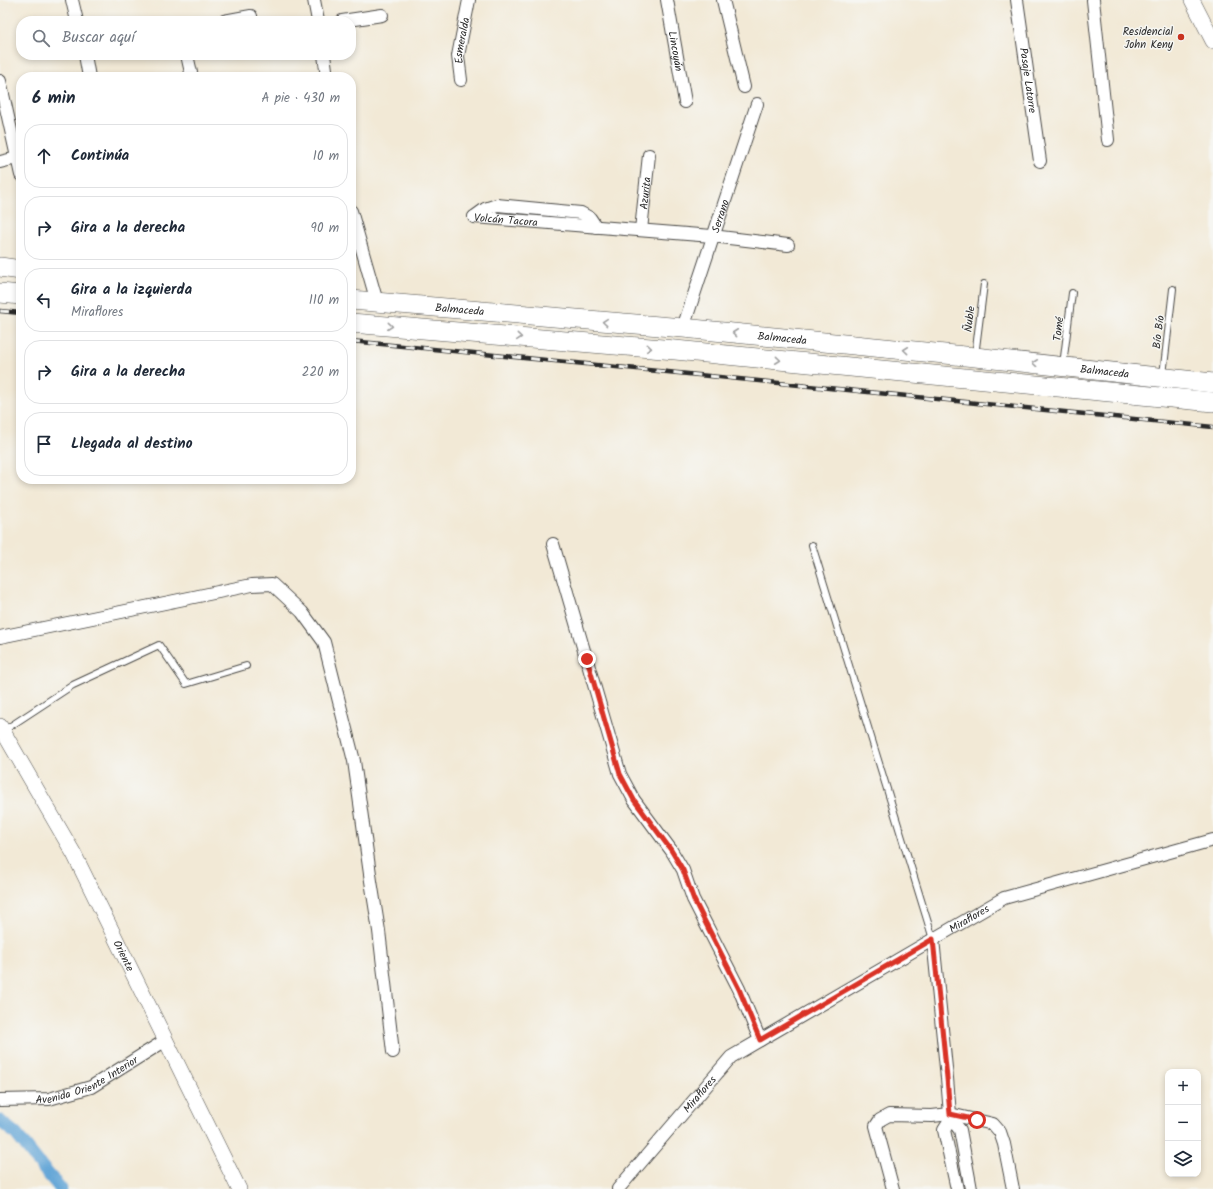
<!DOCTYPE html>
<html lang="es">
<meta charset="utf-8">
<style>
body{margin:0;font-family:Kalam,sans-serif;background:#f2f2f3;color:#1f2937}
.controls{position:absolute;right:12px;bottom:12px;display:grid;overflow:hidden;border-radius:8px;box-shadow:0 2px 6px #0003}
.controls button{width:36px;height:36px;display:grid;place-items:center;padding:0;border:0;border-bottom:1px solid #e0e1e3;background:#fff;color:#1f2937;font:20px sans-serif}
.stop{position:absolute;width:12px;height:12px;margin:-9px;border:3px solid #d93025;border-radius:50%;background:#fff}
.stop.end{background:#d93025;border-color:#fff;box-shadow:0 1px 4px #0008}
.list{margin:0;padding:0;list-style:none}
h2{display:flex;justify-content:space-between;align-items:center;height:52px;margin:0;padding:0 16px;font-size:17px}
h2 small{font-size:13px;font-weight:400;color:#747a83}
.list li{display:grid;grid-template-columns:26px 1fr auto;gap:12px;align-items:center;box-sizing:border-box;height:64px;margin:0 8px 8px;padding:0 8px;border:1px solid #e0e1e3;border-radius:16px}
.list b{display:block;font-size:15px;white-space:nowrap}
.list p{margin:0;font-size:13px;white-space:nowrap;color:#747a83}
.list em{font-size:13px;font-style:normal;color:#747a83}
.icon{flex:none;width:22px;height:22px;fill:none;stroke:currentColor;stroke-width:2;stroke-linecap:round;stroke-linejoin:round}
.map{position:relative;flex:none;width:1213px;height:1189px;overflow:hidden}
.search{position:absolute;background:#fff;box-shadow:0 2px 6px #0003;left:16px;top:16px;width:340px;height:44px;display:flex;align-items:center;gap:10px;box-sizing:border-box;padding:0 14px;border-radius:16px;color:#747a83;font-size:15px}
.panel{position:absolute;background:#fff;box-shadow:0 2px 6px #0003;left:16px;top:72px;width:340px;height:412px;border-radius:16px}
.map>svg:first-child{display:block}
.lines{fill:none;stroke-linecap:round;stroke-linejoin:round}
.canal{stroke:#63a6d7;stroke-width:13}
.service-casing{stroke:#494845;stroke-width:8}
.minor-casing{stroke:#494845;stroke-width:14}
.tertiary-casing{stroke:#494845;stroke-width:16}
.primary-casing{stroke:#494845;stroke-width:20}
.service{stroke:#fff;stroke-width:6}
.minor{stroke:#fff;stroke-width:12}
.tertiary{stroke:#fff;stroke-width:15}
.primary{stroke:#fff;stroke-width:19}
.rail-casing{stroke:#2b2b2b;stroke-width:4.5}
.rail{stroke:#f6f6f2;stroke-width:3;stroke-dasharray:9;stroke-linecap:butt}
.oneway{stroke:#a0a0a0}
.route{stroke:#d93025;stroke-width:5}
.poi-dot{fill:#c8321e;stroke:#f6f6f2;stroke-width:1.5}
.labels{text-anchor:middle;stroke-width:3;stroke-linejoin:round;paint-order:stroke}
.poi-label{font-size:11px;fill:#2b2b2b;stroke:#f6f6f2;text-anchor:end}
.street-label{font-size:11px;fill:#2b2b2b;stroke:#f6f6f2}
</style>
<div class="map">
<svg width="1213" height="1189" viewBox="0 0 1213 1189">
<rect width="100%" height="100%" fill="#f6f6f2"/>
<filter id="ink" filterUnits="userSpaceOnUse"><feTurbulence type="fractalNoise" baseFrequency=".025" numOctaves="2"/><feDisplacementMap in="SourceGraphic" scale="8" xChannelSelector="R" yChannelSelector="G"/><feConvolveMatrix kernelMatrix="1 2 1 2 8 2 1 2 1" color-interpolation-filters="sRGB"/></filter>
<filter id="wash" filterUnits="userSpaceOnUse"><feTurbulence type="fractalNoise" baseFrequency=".012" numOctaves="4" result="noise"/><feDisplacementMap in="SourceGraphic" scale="16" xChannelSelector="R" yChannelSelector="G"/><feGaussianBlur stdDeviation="0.9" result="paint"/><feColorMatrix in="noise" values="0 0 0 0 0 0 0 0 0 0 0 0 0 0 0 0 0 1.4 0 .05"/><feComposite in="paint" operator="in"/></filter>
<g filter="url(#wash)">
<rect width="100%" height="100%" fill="#f2e9d6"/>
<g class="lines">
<path class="canal" d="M 0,1121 L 16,1134 L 43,1168 L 61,1189"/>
</g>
</g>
<g filter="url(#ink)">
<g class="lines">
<defs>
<path id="service" d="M 975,356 L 984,284
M 1063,365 L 1072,293
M 1163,375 L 1173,289
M 812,545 L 933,939
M 3,731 L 73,685 L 159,645 L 186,684 L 246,666"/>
<g id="minor">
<path d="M 72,0 L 77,21"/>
<path d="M 314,0 L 318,21"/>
<path id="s1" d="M 667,0 L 685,102"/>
<path d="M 723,0 L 744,87"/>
<path id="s2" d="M 1017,0 L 1040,161"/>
<path d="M 1093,0 L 1108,140"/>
<path d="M 224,21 L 251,16"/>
<path d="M 342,21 L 382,15"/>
<path d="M 85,55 L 89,77"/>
<path d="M 187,55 L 192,77"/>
<path d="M 324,55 L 327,77"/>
<path id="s3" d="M 461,80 L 458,56 L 469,0"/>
<path d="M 0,81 L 21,175"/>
<path d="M 0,162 L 17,158"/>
<path d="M 351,211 L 377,302"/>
<path id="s4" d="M 474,217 L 712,236 L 788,245"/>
<path d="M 474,217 L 485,209 L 497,205 L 581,213 L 590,218 L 596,227"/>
<path id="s5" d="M 641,230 L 649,155"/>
<path id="s6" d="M 683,328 L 757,104"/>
<path d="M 553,544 L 620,774 L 634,800 L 671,850 L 683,870 L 693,899 L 739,989 L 760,1040"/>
<path d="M 0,637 L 252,585 L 272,584 L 302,612 L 324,642 L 354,761 L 371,881 L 379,931 L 393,1052"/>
<path d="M 933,939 L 947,1078 L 950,1114 L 951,1119 L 960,1130 L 971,1189"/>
<path id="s7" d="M 0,1100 L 49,1099 L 91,1087 L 166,1040"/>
<path d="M 951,1119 L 944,1130 L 957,1189"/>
<path id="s8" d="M 618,1189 L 731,1057 L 1004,898 L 1213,840"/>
<path d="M 893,1189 L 876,1126 L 880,1120 L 889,1115 L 932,1116 L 950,1114 L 993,1124 L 1000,1132 L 1004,1144 L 1013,1189"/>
</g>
<g id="tertiary">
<path d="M 1192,0 L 1213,41"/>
<path id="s9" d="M 0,726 L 74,854 L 239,1189"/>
</g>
<g id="primary">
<path d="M 0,267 L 21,270"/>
<path d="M 0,293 L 21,295"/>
<path id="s10" d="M 351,300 L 683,328 L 975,357 L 1213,383"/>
<path d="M 351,323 L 675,350 L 1213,402"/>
</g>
</defs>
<use href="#service" class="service-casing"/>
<use href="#minor" class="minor-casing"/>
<use href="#tertiary" class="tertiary-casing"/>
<use href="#primary" class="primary-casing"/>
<use href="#service" class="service"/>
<use href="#minor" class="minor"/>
<use href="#tertiary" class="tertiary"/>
<use href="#primary" class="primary"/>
<defs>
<path id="rail" d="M 0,311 L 21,313
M 351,341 L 719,377 L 1213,427"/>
</defs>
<use href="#rail" class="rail-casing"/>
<use href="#rail" class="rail"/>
</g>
<defs><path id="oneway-chevron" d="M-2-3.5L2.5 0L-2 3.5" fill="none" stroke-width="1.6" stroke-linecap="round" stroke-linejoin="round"/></defs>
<g class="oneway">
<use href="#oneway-chevron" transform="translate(605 322) rotate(-175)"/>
<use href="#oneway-chevron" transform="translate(390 326) rotate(5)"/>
<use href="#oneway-chevron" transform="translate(735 333) rotate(-174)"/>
<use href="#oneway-chevron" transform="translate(519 337) rotate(5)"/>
<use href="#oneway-chevron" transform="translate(649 348) rotate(5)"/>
<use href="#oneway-chevron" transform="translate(906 350) rotate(-174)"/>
<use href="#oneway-chevron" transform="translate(778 360) rotate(6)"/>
<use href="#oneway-chevron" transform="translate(1035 363) rotate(-174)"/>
</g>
</g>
<g class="lines" filter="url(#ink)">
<path class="route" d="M 587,659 L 620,774 L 634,800 L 671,850 L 683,870 L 694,900 L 739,989 L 760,1040 L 933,939 L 947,1078 L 950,1114 L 977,1120"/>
</g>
<circle class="poi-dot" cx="1181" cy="37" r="4"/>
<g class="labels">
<g class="poi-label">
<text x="1173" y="35">Residencial<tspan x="1173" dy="13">John Keny</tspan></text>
</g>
<g class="street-label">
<text dy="4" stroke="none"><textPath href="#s3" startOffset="40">Esmeralda</textPath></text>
<text dy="4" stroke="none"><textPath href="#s1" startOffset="52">Lincoyán</textPath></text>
<text dy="4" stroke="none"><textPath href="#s2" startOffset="81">Pasaje Latorre</textPath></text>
<text dy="4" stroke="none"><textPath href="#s5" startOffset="37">Azurita</textPath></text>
<text dy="4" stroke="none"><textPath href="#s6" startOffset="118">Serrano</textPath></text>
<text dy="4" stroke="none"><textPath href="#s4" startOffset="32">Volcán Tacora</textPath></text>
<text dy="4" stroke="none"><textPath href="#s10" startOffset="109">Balmaceda</textPath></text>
<text transform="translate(969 319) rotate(-83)" y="4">Ñuble</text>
<text transform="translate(1058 329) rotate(-83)" y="4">Tomé</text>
<text transform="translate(1158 332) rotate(-83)" y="4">Bío Bío</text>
<text dy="4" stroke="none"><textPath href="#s10" startOffset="433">Balmaceda</textPath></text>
<text dy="4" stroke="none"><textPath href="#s10" startOffset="757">Balmaceda</textPath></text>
<text dy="4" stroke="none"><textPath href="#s8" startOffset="449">Miraflores</textPath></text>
<text dy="4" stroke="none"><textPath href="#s9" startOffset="261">Oriente</textPath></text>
<text dy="4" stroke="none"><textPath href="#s7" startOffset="91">Avenida Oriente Interior</textPath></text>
<text dy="4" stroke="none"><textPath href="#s8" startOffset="125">Miraflores</textPath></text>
</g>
</g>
</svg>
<div class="controls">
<button>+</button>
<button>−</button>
<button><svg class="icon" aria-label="layers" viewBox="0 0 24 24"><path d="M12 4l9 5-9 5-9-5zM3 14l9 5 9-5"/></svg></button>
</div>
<div class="stop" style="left:977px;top:1120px"></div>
<div class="stop end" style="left:587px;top:659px"></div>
<div class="search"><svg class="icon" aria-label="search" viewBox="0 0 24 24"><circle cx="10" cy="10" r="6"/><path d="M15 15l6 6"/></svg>Buscar aquí</div>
<section class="panel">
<h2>6 min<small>A pie · 430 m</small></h2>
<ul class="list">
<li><svg class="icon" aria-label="ahead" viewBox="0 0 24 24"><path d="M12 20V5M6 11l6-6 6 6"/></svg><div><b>Continúa</b></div><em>10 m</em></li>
<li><svg class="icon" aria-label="right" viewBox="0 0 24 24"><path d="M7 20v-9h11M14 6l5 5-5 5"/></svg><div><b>Gira a la derecha</b></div><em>90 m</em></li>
<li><svg class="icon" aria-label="left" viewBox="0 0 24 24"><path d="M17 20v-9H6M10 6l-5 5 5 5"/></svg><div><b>Gira a la izquierda</b><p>Miraflores</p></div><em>110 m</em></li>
<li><svg class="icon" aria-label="right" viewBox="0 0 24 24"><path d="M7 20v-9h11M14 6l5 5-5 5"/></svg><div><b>Gira a la derecha</b></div><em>220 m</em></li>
<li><svg class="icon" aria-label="arrive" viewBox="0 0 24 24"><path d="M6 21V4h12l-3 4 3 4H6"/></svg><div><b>Llegada al destino</b></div></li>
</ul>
</section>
</div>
